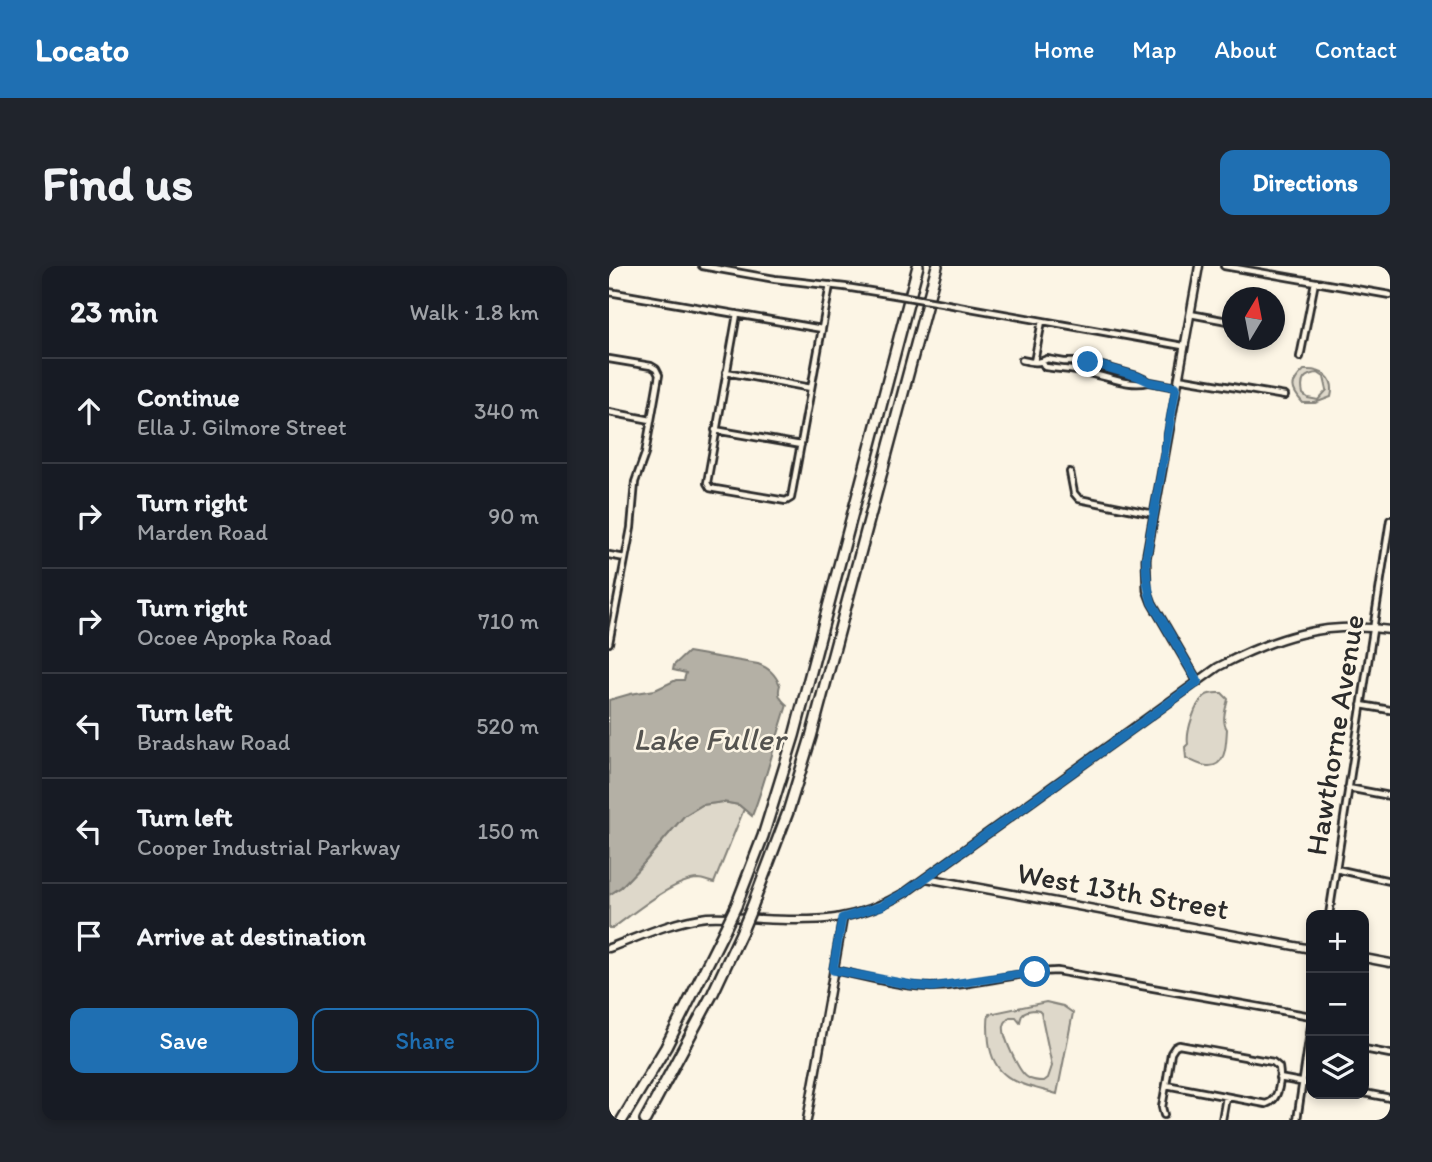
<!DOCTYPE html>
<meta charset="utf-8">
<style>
body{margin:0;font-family:Itim,sans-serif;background:#20242c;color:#f1f3f6}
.controls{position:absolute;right:21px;bottom:21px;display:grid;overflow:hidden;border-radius:14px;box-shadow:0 4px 10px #0003}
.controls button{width:63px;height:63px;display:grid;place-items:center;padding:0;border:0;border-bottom:2px solid #363941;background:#171b24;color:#f1f3f6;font:35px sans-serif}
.compass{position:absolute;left:613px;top:21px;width:63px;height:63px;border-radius:50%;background:#171b24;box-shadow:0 4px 10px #0003;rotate:10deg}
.stop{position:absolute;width:21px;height:21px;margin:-16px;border:5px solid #1f6fb2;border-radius:50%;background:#fff}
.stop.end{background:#1f6fb2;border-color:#fff;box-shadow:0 2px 7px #0008}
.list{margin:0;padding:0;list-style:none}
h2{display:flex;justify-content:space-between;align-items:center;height:91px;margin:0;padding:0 28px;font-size:30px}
h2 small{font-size:23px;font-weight:400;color:#9ea1a6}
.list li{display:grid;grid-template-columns:46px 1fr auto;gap:21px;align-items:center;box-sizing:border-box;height:105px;padding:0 28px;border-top:2px solid #363941}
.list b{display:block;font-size:26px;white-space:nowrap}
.list p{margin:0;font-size:23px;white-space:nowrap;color:#9ea1a6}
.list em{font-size:23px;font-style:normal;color:#9ea1a6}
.actions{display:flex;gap:14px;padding:21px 28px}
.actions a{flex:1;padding:16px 0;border:2px solid #1f6fb2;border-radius:14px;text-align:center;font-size:24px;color:#1f6fb2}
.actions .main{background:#1f6fb2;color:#fff}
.icon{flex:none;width:38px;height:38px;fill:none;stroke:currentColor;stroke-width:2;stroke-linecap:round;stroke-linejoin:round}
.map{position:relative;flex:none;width:781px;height:854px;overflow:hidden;border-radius:14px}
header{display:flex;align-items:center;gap:42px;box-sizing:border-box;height:98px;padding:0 35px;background:#1f6fb2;color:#fff}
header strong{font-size:33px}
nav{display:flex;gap:38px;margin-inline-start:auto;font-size:24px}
.intro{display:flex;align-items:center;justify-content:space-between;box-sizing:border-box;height:168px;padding:0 42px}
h1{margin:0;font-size:49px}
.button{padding:18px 32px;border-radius:14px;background:#1f6fb2;color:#fff;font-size:24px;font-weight:700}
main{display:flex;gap:42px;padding:0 42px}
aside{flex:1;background:#171b24;border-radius:14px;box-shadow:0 4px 10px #0003}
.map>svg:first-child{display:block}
.green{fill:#ded8ca;stroke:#84827a;stroke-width:2;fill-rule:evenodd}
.water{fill:#b4b0a5;stroke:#7d7b74;stroke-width:2}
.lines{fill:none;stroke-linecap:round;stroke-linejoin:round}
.minor-casing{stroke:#2b2b2b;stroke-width:10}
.tertiary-casing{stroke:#2b2b2b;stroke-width:11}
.secondary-casing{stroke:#2b2b2b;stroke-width:11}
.motorway-casing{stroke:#2b2b2b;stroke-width:14}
.minor{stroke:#fcf5e5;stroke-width:4.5}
.tertiary{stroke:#fcf5e5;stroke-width:6}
.secondary{stroke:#fcf5e5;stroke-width:6}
.motorway{stroke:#fcf5e5;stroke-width:9}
.minor-bridge-casing{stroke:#2b2b2b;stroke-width:10;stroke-linecap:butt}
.motorway-bridge-casing{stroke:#2b2b2b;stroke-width:14;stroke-linecap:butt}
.minor-bridge{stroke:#fcf5e5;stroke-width:4.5}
.motorway-bridge{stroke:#fcf5e5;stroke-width:9}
.route{stroke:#1f6fb2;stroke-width:9}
.labels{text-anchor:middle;stroke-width:5;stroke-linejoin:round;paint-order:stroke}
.street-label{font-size:30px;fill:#2b2b2b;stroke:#fcf5e5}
.water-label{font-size:32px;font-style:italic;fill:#545350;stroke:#fcf5e5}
</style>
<header>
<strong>Locato</strong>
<nav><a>Home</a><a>Map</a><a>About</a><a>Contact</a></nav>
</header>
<div class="intro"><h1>Find us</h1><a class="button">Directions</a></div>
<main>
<aside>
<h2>23 min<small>Walk · 1.8 km</small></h2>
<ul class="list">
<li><svg class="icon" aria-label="ahead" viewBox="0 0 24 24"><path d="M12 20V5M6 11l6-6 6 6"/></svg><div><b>Continue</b><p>Ella J. Gilmore Street</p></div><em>340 m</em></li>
<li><svg class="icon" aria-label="right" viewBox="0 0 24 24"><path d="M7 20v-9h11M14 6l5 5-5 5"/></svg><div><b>Turn right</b><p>Marden Road</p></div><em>90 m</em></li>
<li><svg class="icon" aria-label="right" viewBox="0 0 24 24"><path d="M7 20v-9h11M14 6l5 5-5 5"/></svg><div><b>Turn right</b><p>Ocoee Apopka Road</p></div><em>710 m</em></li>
<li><svg class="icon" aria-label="left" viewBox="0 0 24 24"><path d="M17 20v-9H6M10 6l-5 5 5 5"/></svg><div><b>Turn left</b><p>Bradshaw Road</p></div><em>520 m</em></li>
<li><svg class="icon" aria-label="left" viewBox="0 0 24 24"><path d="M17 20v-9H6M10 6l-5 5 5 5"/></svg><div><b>Turn left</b><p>Cooper Industrial Parkway</p></div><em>150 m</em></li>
<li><svg class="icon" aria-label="arrive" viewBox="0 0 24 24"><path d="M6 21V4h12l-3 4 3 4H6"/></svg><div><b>Arrive at destination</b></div></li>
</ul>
<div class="actions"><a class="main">Save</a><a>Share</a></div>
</aside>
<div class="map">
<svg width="781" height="854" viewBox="0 0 781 854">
<rect width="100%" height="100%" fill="#fcf5e5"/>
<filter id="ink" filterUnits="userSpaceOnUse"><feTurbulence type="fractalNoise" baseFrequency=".0143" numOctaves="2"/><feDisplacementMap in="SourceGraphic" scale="14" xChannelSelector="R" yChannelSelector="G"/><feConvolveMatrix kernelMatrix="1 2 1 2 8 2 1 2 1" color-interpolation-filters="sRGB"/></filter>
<g filter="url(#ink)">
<path class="green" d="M 695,104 C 713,103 727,111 722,131 L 706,137 L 694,137 C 681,123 681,117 695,104 ZM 709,107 L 715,111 L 718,124 L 709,134 L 699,132 L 694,128 C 691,114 695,108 709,107 Z
M 613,427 L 619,433 C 617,442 612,455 618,463 C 617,476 618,501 599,500 C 592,500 584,495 577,492 L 576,481 L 579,478 C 577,466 586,437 596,430 C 601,426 608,427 613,427 Z
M 114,536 L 130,539 L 135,543 L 105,617 C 100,616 94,613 89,613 C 64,614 25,647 4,662 L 0,662 L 0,629 L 12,621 L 34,598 L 75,550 L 93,539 Z
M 437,736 L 454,740 L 464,747 L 448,828 C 415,818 385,817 380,776 C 379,766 378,758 380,748 ZM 425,744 L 430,745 L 432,747 L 443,800 L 439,812 L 435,815 C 429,815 423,815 418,811 C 410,806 393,770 395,760 C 396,755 398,754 401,751 L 407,751 L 411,756 C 413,746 415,745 425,744 Z"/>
<path class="water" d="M 79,386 L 149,398 C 160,402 166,408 171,419 C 168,428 171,433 178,439 C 166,476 157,514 143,550 L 130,539 L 114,536 L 93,539 L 75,550 L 34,598 L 12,621 L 0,629 L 0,434 L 21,428 L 46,424 L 67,414 L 75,414 L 77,407 L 64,404 L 65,399 Z"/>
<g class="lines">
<defs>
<path id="minor" d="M 93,0 L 166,13 L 236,21 L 292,30
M 615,0 L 781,29
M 0,26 L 213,63
M 327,36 L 574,80
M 128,48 L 98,217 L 101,222 L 106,223 L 177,235 L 182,232 L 184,221 L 221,19
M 581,48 L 624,56
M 691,91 L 706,16
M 0,93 L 42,100 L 47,103 L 50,109 L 36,188 L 26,216 L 22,262 L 0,377
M 413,94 C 422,96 430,98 438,93 L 455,96 L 479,96 L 528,110 L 541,116 L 567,121
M 425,96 L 433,55
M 433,96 L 436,101 C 451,103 466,104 480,107 C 500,111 520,121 540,116
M 117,106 L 202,122
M 569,112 L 676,130
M 0,146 L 42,154
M 106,164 L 192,179
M 461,206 L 465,227 L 470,233 L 545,248
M 0,289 L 16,292
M 752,439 L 781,444
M 739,522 L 781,530
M 727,603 L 781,615
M 720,649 L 781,254
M 225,704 C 255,710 292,721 322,721 C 364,720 406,706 448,705 L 702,750
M 570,779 L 664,796 L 670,801 C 672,813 671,834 657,838 L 557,819 L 562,787 L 566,781 Z
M 755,783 L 781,788
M 670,812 L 702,818
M 755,827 L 781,832
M 555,849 L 553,841 L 557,819
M 613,854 L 617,831
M 688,854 L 702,760"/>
<path id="tertiary" d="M 589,416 L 543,337 L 538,324 L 537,293 L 590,0
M 317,612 L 702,683
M 755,692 L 781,697
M 198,854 L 234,652"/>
<path id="secondary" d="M 0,682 C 32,670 64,655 98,651 C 116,650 134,652 152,653 C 209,656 246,656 297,626 L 609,401 C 666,371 716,355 781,364"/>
<path id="motorway" d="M 127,640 L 154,570 L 185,470 L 309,0
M 143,641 L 179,546 L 202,471 L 328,0
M 13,854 L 57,781 L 116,663
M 36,854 L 104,727 L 133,665"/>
</defs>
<use href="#minor" class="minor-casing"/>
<use href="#tertiary" class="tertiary-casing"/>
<use href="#secondary" class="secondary-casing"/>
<use href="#motorway" class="motorway-casing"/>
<use href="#minor" class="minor"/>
<use href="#tertiary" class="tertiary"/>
<use href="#secondary" class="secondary"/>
<use href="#motorway" class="motorway"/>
<defs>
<path id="minor-bridge" d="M 292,30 L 327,36"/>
<path id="motorway-bridge" d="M 116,663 L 127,640
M 133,665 L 143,641"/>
</defs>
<use href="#minor-bridge" class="minor-bridge-casing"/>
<use href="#motorway-bridge" class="motorway-bridge-casing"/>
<use href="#minor-bridge" class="minor-bridge"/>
<use href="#motorway-bridge" class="motorway-bridge"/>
</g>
</g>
<g class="lines" filter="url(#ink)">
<path class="route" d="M 426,706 L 323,721 L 302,719 L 224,704 L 233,652 L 272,640 L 297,626 L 589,416 L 543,337 C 538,322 537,309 537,293 L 567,121 L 541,116 L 528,110 L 479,96"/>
</g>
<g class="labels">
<g class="street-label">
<text transform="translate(726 469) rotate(-81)" y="10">Hawthorne Avenue</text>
<text transform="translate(514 625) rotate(10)" y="10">West 13th Street</text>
</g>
<g class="water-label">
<text x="100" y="484">Lake Fuller</text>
</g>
</g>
</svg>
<div class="controls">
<button>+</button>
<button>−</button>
<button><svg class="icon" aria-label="layers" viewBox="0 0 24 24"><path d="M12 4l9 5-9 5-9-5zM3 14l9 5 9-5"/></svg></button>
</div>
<svg class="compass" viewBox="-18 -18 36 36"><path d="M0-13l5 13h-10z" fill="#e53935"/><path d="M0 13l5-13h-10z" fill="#9ea1a6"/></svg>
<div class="stop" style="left:426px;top:706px"></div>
<div class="stop end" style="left:479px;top:96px"></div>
</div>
</main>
